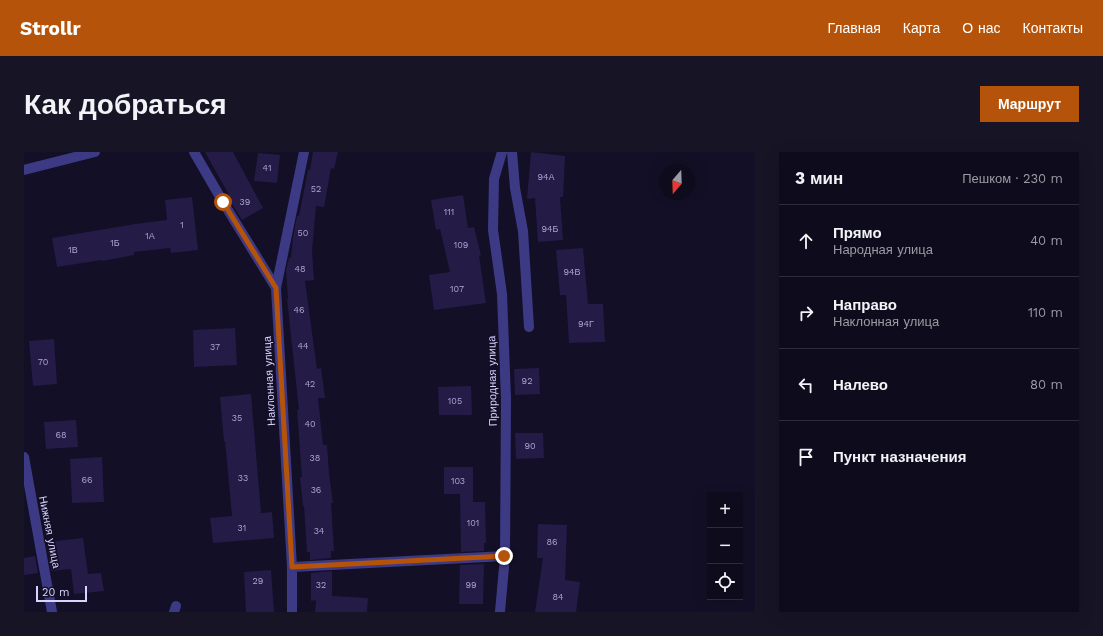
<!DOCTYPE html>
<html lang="ru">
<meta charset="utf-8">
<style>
body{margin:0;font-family:"Work Sans",sans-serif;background:#171425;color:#f1f3f6}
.controls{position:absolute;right:12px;bottom:12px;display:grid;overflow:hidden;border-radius:0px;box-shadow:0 4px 16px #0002}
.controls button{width:36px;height:36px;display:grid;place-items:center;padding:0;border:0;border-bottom:1px solid #2e2b3b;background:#0e0b1c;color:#f1f3f6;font:20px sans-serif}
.compass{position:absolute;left:635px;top:12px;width:36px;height:36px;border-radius:50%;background:#0e0b1c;box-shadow:0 4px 16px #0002;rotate:199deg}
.scale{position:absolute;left:12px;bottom:10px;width:51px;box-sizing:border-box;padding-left:4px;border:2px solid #d9d4ff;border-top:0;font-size:11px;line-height:14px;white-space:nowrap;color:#d9d4ff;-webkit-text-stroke:3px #130f26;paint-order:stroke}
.stop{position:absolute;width:12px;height:12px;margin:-9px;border:3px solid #b45309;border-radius:50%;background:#fff}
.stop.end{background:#b45309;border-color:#fff;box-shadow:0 1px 4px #0008}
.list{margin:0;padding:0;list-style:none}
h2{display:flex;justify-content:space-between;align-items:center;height:52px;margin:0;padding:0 16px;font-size:17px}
h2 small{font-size:13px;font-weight:400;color:#9b9ba3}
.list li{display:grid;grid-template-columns:26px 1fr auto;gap:12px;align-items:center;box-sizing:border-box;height:72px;padding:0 16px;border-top:1px solid #2e2b3b}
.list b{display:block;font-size:15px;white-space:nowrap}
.list p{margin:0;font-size:13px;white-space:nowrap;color:#9b9ba3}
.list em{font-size:13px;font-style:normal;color:#9b9ba3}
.icon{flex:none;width:22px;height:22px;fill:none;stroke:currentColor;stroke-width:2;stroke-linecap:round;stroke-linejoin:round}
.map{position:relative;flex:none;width:731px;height:460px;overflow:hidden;border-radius:0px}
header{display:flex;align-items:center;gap:24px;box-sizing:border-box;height:56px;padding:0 20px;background:#b45309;color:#fff}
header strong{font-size:19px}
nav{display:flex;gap:22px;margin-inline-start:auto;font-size:14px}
.intro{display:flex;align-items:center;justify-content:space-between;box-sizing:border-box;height:96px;padding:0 24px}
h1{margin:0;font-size:28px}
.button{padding:10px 18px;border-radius:0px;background:#b45309;color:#fff;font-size:14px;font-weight:700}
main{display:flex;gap:24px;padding:0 24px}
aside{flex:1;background:#0e0b1c;border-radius:0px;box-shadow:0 4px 16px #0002}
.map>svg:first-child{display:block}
.building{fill:#241b47}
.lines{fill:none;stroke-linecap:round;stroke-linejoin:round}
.minor{stroke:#3d3a85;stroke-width:10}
.route{stroke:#b45309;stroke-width:5}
.labels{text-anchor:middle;stroke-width:3;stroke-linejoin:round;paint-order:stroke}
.number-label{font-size:9px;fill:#aca6d1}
.street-label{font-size:11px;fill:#d9d4ff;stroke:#130f26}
</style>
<header>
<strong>Strollr</strong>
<nav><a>Главная</a><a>Карта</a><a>О нас</a><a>Контакты</a></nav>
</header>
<div class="intro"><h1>Как добраться</h1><a class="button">Маршрут</a></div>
<main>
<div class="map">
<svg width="731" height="460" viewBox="0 0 731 460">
<rect width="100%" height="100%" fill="#130f26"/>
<path class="building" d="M 181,0 L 209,0 L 239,56 L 218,68 L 203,44 L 205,43 Z
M 289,0 L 314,0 L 310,17 L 307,16 L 300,55 L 292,54 L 288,99 L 290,128 L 281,129 L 293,217 L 297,216 L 301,246 L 294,246 L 299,293 L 303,293 L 305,322 L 309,351 L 307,351 L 310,399 L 307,399 L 307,406 L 286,408 L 286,400 L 283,400 L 280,354 L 279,354 L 276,325 L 278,325 L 273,258 L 275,258 L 263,147 L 264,147 L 262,118 L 265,106 L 267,106 L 269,85 L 273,64 L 275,64 L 284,18 L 286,18 Z
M 507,0 L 541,4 L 539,45 L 536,45 L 539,88 L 514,90 L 511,46 L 503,47 Z
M 234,1 L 256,3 L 253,31 L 230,29 Z
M 439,43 L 444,76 L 450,75 L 457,103 L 455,104 L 462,151 L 410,158 L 405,123 L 426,120 L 416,77 L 412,78 L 407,48 Z
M 168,45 L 174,98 L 147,101 L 146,96 L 110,100 L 110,103 L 78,109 L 78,108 L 33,115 L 28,86 L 111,72 L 143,68 L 141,48 Z
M 559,96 L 564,152 L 579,152 L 581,190 L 545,191 L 542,143 L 536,143 L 532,98 Z
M 211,176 L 213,213 L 170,215 L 169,178 Z
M 30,187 L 33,232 L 9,234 L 5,189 Z
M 515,216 L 516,242 L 491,243 L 490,217 Z
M 447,234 L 448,263 L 415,263 L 414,235 Z
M 227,242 L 237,361 L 248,360 L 250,386 L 189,391 L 186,366 L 208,364 L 201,289 L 200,289 L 196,245 Z
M 52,268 L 54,295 L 22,297 L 20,270 Z
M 491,281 L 519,281 L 520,306 L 492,307 Z
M 78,305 L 80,350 L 48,351 L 46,307 Z
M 420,315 L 449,315 L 449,350 L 461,350 L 462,391 L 460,391 L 460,399 L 437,400 L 436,342 L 420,342 Z
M 514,372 L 543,373 L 541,428 L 556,430 L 552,460 L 511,460 L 519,406 L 513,406 Z
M 59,386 L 64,422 L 77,421 L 80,439 L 50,442 L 47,417 L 27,419 L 23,390 Z
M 11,404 L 14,421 L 0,423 L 0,406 Z
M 460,412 L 459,452 L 435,452 L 436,413 Z
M 247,418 L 250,460 L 222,460 L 220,420 Z
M 308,419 L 308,444 L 344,446 L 343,460 L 291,460 L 292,448 L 287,449 L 287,421 Z"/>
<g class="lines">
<path class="minor" d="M 170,0 L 199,50 L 252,136
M 488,0 L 491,36 L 499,79 L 505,175
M 0,18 L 71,0
M 0,305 L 28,460
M 268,415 L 481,404
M 150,460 L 152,454
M 268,460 L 268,415 L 252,136 L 280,0
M 476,460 L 481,404 L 482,247 L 478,142 L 469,78 L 470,27 L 478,0"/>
</g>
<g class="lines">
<path class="route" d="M 199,50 L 252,136 L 268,415 L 480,404"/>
</g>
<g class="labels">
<g class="number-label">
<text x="243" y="19">41</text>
<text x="522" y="28">94А</text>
<text x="292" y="40">52</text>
<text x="221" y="53">39</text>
<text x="425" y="63">111</text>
<text x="158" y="76">1</text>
<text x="526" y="80">94Б</text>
<text x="279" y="84">50</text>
<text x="126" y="87">1А</text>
<text x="91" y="94">1Б</text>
<text x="437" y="96">109</text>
<text x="49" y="101">1В</text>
<text x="276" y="120">48</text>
<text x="548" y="123">94В</text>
<text x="433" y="140">107</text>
<text x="275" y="161">46</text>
<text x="562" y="175">94Г</text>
<text x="279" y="197">44</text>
<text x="191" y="198">37</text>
<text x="19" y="213">70</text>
<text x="503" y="232">92</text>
<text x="286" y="235">42</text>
<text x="431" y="252">105</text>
<text x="213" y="269">35</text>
<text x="286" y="275">40</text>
<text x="37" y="286">68</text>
<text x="506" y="297">90</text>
<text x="291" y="309">38</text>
<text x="219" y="329">33</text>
<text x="63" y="331">66</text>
<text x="434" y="332">103</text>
<text x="292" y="341">36</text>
<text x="449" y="374">101</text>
<text x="218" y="379">31</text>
<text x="295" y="382">34</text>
<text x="528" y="393">86</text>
<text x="234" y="432">29</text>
<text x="297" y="436">32</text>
<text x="447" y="436">99</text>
<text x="534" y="448">84</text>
</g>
<g class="street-label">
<text transform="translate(245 229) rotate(-93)" y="4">Наклонная улица</text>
<text transform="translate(468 229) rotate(-91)" y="4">Природная улица</text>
<text transform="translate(26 380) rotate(79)" y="4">Нижняя улица</text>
</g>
</g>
</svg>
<div class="controls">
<button>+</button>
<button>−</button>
<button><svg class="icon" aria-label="locate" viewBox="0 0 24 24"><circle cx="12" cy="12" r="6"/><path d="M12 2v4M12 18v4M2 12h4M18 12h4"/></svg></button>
</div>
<svg class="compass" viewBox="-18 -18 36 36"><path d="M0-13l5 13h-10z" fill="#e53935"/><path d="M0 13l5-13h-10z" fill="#9b9ba3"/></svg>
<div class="scale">20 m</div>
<div class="stop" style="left:199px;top:50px"></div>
<div class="stop end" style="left:480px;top:404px"></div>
</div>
<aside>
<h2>3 мин<small>Пешком · 230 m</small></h2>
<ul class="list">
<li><svg class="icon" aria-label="ahead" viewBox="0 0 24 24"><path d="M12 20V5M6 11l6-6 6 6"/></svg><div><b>Прямо</b><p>Народная улица</p></div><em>40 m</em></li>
<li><svg class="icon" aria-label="right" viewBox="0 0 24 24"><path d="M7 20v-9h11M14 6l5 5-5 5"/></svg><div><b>Направо</b><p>Наклонная улица</p></div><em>110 m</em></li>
<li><svg class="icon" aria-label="left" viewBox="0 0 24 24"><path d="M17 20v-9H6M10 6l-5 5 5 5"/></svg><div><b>Налево</b></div><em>80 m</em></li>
<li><svg class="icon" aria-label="arrive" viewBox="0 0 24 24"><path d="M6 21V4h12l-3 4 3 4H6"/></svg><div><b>Пункт назначения</b></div></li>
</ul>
</aside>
</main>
